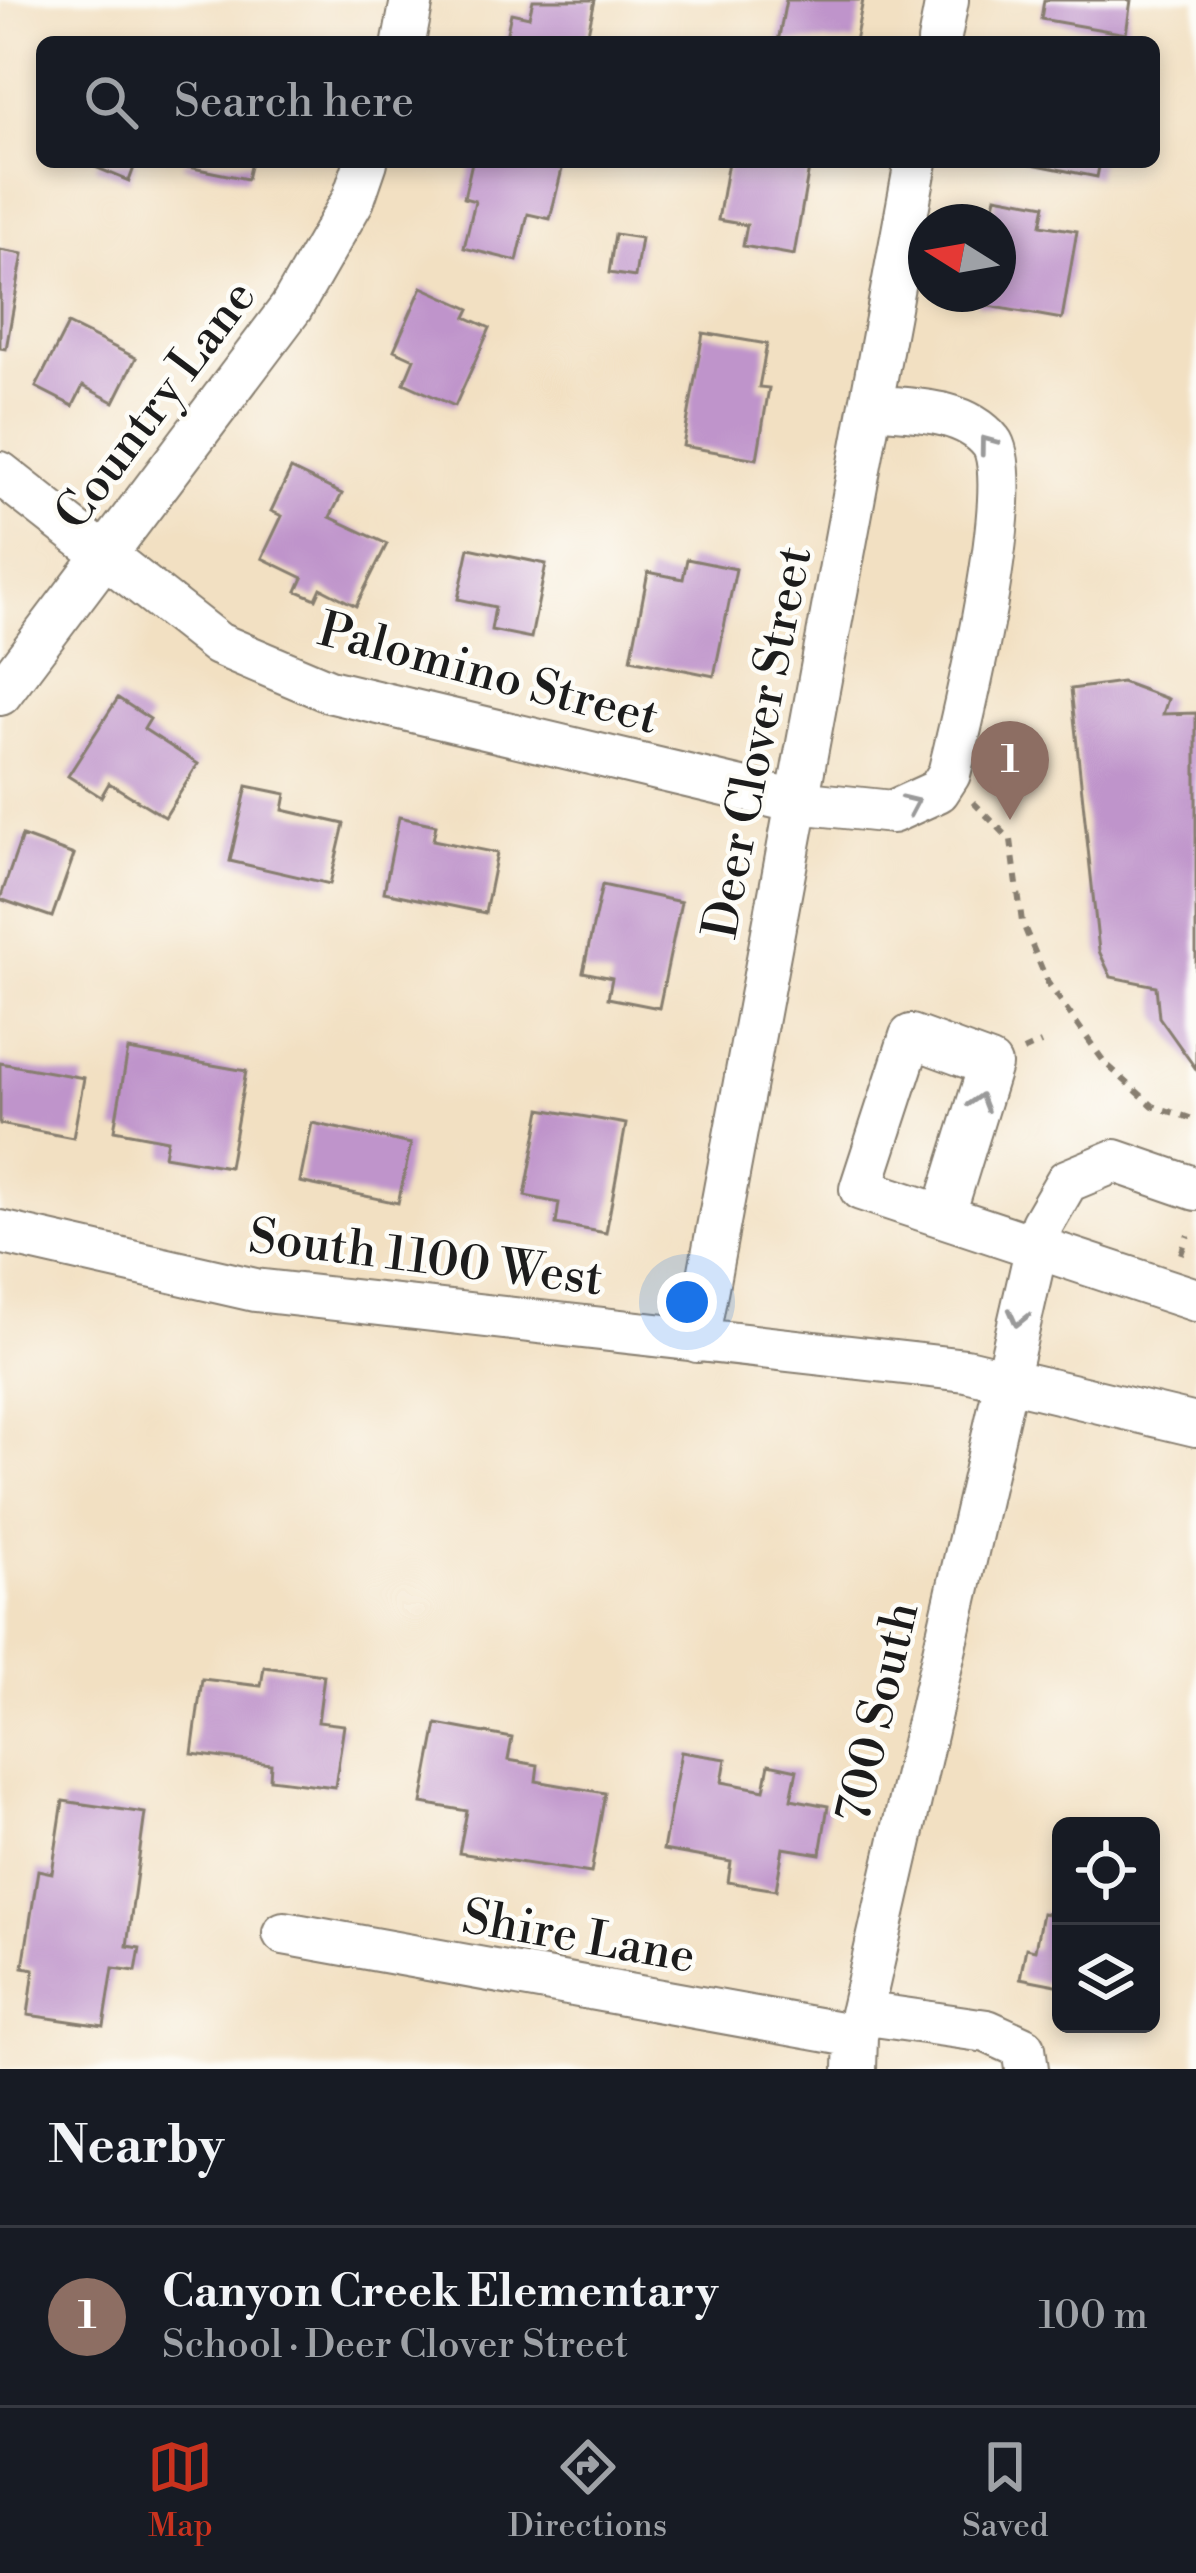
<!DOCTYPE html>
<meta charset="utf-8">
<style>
body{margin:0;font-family:"Libre Bodoni",serif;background:#20242c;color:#f1f3f6}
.controls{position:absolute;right:36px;bottom:36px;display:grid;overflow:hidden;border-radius:18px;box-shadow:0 6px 18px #0003}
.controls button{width:108px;height:108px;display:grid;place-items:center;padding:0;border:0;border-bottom:3px solid #363941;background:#171b24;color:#f1f3f6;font:60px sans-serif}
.compass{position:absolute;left:908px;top:204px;width:108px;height:108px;border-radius:50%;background:#171b24;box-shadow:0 6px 18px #0003;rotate:281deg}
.you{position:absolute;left:687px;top:1302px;width:42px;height:42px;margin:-30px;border:9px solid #fff;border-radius:50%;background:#1a73e8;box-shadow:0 0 0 18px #1a73e833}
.badge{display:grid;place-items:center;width:78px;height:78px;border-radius:50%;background:#c8321e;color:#fff;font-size:39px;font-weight:700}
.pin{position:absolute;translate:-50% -99px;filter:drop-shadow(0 3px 6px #0008)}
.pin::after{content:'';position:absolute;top:63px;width:42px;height:36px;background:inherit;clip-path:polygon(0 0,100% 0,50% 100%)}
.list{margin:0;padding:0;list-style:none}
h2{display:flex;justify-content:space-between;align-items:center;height:156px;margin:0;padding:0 48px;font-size:51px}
h2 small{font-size:39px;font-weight:400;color:#9ea1a6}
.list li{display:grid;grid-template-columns:78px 1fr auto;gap:36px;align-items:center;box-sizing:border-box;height:180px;padding:0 48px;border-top:3px solid #363941}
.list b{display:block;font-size:45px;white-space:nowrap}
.list p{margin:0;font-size:39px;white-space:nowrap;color:#9ea1a6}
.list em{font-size:39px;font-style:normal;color:#9ea1a6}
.icon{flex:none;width:66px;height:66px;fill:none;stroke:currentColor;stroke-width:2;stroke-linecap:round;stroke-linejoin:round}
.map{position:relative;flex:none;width:1196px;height:2069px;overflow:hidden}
.search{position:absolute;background:#171b24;box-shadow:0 6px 18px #0003;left:36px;right:36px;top:36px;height:132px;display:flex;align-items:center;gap:30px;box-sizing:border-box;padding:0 42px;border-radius:18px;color:#9ea1a6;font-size:45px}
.sheet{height:336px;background:#171b24}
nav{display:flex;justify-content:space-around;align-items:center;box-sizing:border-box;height:168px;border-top:3px solid #363941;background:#171b24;font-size:33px;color:#9ea1a6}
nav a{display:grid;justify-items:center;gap:6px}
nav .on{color:#c8321e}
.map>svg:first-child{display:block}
.building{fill:#bf94cb}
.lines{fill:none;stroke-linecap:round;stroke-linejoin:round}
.minor-casing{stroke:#877e6f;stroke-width:46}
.path{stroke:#877e6f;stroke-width:6;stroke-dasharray:9 9;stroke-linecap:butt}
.minor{stroke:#fff;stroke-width:42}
.oneway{stroke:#999}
.labels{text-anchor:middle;stroke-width:9;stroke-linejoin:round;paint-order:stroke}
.street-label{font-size:48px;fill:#1c1c1c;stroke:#fdfcf7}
</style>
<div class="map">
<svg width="1196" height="2069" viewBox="0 0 1196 2069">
<rect width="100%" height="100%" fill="#fdfcf7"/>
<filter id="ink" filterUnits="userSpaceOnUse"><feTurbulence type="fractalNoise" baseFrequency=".00833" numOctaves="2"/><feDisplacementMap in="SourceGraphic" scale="24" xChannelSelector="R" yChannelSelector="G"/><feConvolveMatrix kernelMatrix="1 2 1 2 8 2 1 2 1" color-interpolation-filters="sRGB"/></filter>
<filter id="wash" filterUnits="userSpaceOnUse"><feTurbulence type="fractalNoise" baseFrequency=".004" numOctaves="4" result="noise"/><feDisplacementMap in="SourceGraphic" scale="48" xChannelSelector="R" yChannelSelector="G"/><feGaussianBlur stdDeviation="2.7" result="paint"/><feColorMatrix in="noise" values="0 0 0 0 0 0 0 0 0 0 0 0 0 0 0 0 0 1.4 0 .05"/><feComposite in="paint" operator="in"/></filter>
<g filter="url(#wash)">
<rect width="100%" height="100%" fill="#f2e0c2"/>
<g id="blocks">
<path class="building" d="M 533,0 L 595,0 L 586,42 L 505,42 L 511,13 L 529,17 Z
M 786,0 L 863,0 L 855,42 L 778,42 Z
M 1044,0 L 1131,0 L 1126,34 L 1041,19 Z
M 97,162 L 136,162 L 129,181 L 95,167 Z
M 184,162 L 251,162 L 247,179 L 183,166 Z
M 472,162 L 541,162 L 562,169 L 550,219 L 528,214 L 517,261 L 464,248 L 475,201 L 464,198 Z
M 728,162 L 810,162 L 794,255 L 743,246 L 747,225 L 718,220 Z
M 1022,162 L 1100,162 L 1097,177 Z
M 996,196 L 1045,205 L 1041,225 L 1077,231 L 1062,319 L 977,304 L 978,294 L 998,294 L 998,222 L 991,222 Z
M 615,234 L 641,238 L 635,277 L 609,273 Z
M 0,250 L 23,254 L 6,349 L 0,348 Z
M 422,287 L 470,309 L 466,317 L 490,328 L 455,406 L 404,383 L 414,359 L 394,350 Z
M 68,324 L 136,358 L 114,402 L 83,386 L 73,406 L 36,387 Z
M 703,333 L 767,344 L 759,387 L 769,388 L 757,459 L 683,446 Z
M 291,469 L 342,494 L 330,517 L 387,544 L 356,606 L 321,588 L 316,599 L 297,591 L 303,578 L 262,558 L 282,516 L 271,511 Z
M 469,548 L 546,564 L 531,638 L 491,630 L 495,607 L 458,599 Z
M 687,559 L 736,569 L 714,676 L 631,659 L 648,572 L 683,579 Z
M 1122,682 L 1168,699 L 1163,714 L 1196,713 L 1196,1069 L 1159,1017 L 1156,986 L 1111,977 L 1099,951 L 1071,689 Z
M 118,698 L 150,719 L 144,729 L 198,764 L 165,817 L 109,783 L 101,797 L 68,776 Z
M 247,786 L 286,794 L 283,810 L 344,824 L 330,884 L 230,861 Z
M 399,817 L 436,825 L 433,840 L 497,853 L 485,913 L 384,892 Z
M 22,836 L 74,855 L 52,917 L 0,899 Z
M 602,885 L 681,902 L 659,1008 L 608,998 L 612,978 L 583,972 Z
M 128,1050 L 246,1071 L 229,1167 L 164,1156 L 167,1140 L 114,1130 Z
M 0,1063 L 84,1078 L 73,1138 L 0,1124 Z
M 541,1109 L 626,1124 L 606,1233 L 556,1224 L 559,1203 L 525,1196 Z
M 312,1123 L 411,1144 L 398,1203 L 300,1182 Z
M 264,1667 L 324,1675 L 318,1722 L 344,1725 L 335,1787 L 270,1779 L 271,1764 L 192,1754 L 202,1679 L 261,1686 Z
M 437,1724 L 512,1738 L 508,1760 L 538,1765 L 536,1781 L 605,1793 L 591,1873 L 459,1853 L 467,1811 L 422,1803 Z
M 681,1752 L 726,1759 L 722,1782 L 764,1790 L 769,1764 L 797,1770 L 791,1799 L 828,1806 L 820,1854 L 783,1848 L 776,1890 L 728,1882 L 731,1862 L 663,1850 Z
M 63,1801 L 145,1813 L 127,1946 L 140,1948 L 136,1971 L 113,1968 L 104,2026 L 28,2015 L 34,1969 L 23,1967 L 38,1870 L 52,1873 Z
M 1042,1913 L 1061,1916 L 1061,1986 L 1020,1978 L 1026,1948 L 1035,1950 Z"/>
</g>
</g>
<g filter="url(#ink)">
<use href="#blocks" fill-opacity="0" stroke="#877e6f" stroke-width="3"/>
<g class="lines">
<defs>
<path id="minor" d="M 404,42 L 412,0
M 939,42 L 947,0
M 0,473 L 218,644 L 329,691 L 797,802 L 892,812 L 938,791 L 949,774 C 962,721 1021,478 991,442 C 964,408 910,410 871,406
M 0,694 L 291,308 L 353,200 L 366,162
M 944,1214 L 990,1065 L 911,1036 L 861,1189 L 1196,1300
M 0,1232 L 255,1290 L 966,1370 L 1196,1425
M 697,1341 L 916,162
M 284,1933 L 856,2036
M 861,2013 L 987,2031 L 1024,2048 L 1027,2069
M 855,2069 L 856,2036 L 1042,1224 L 1067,1181 L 1115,1161 L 1196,1189"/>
</defs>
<use href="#minor" class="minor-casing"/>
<path class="path" d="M 973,802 L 1011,840 L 1022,922 L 1048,983 L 1105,1063 L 1153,1106 L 1196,1120
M 1023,1051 L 1041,1043
M 1181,1254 L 1188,1235"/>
<use href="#minor" class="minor"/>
</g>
<defs><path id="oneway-chevron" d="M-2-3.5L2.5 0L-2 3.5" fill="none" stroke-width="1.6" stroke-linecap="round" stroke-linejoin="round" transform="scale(3)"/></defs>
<g class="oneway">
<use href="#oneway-chevron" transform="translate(987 444) rotate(-127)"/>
<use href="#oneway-chevron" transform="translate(911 804) rotate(-24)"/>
<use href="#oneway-chevron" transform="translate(979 1102) rotate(-73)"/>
<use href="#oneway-chevron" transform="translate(1018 1318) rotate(104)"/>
</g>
</g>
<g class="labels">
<g class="street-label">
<text transform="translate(154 404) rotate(-53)" y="17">Country Lane</text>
<text transform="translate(489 672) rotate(15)" y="17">Palomino Street</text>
<text transform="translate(756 742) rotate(-79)" y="17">Deer Clover Street</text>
<text transform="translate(426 1256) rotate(7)" y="17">South 1100 West</text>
<text transform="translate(876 1712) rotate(-77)" y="17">700 South</text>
<text transform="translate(579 1935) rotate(10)" y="17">Shire Lane</text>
</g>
</g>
</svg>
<div class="controls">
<button><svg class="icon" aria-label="locate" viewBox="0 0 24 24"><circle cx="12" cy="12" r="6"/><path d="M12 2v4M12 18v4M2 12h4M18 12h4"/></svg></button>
<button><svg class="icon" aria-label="layers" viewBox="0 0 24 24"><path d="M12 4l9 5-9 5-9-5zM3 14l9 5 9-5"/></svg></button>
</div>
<svg class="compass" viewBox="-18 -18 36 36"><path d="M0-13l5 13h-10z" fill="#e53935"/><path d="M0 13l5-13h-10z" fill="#9ea1a6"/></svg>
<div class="you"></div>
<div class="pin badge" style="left:1010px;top:820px;background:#8d6e63">1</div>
<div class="search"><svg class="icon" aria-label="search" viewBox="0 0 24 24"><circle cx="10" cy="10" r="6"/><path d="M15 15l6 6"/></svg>Search here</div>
</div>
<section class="sheet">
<h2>Nearby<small></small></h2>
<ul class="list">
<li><span class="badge" style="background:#8d6e63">1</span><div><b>Canyon Creek Elementary</b><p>School · Deer Clover Street</p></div><em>100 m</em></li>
</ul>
</section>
<nav>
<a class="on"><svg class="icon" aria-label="map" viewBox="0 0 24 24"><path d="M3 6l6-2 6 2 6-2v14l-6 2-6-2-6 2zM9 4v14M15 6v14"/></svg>Map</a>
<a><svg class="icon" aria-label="directions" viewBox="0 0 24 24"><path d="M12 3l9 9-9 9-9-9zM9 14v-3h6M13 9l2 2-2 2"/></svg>Directions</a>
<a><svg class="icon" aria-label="saved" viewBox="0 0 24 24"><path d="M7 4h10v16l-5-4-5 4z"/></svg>Saved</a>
</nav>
